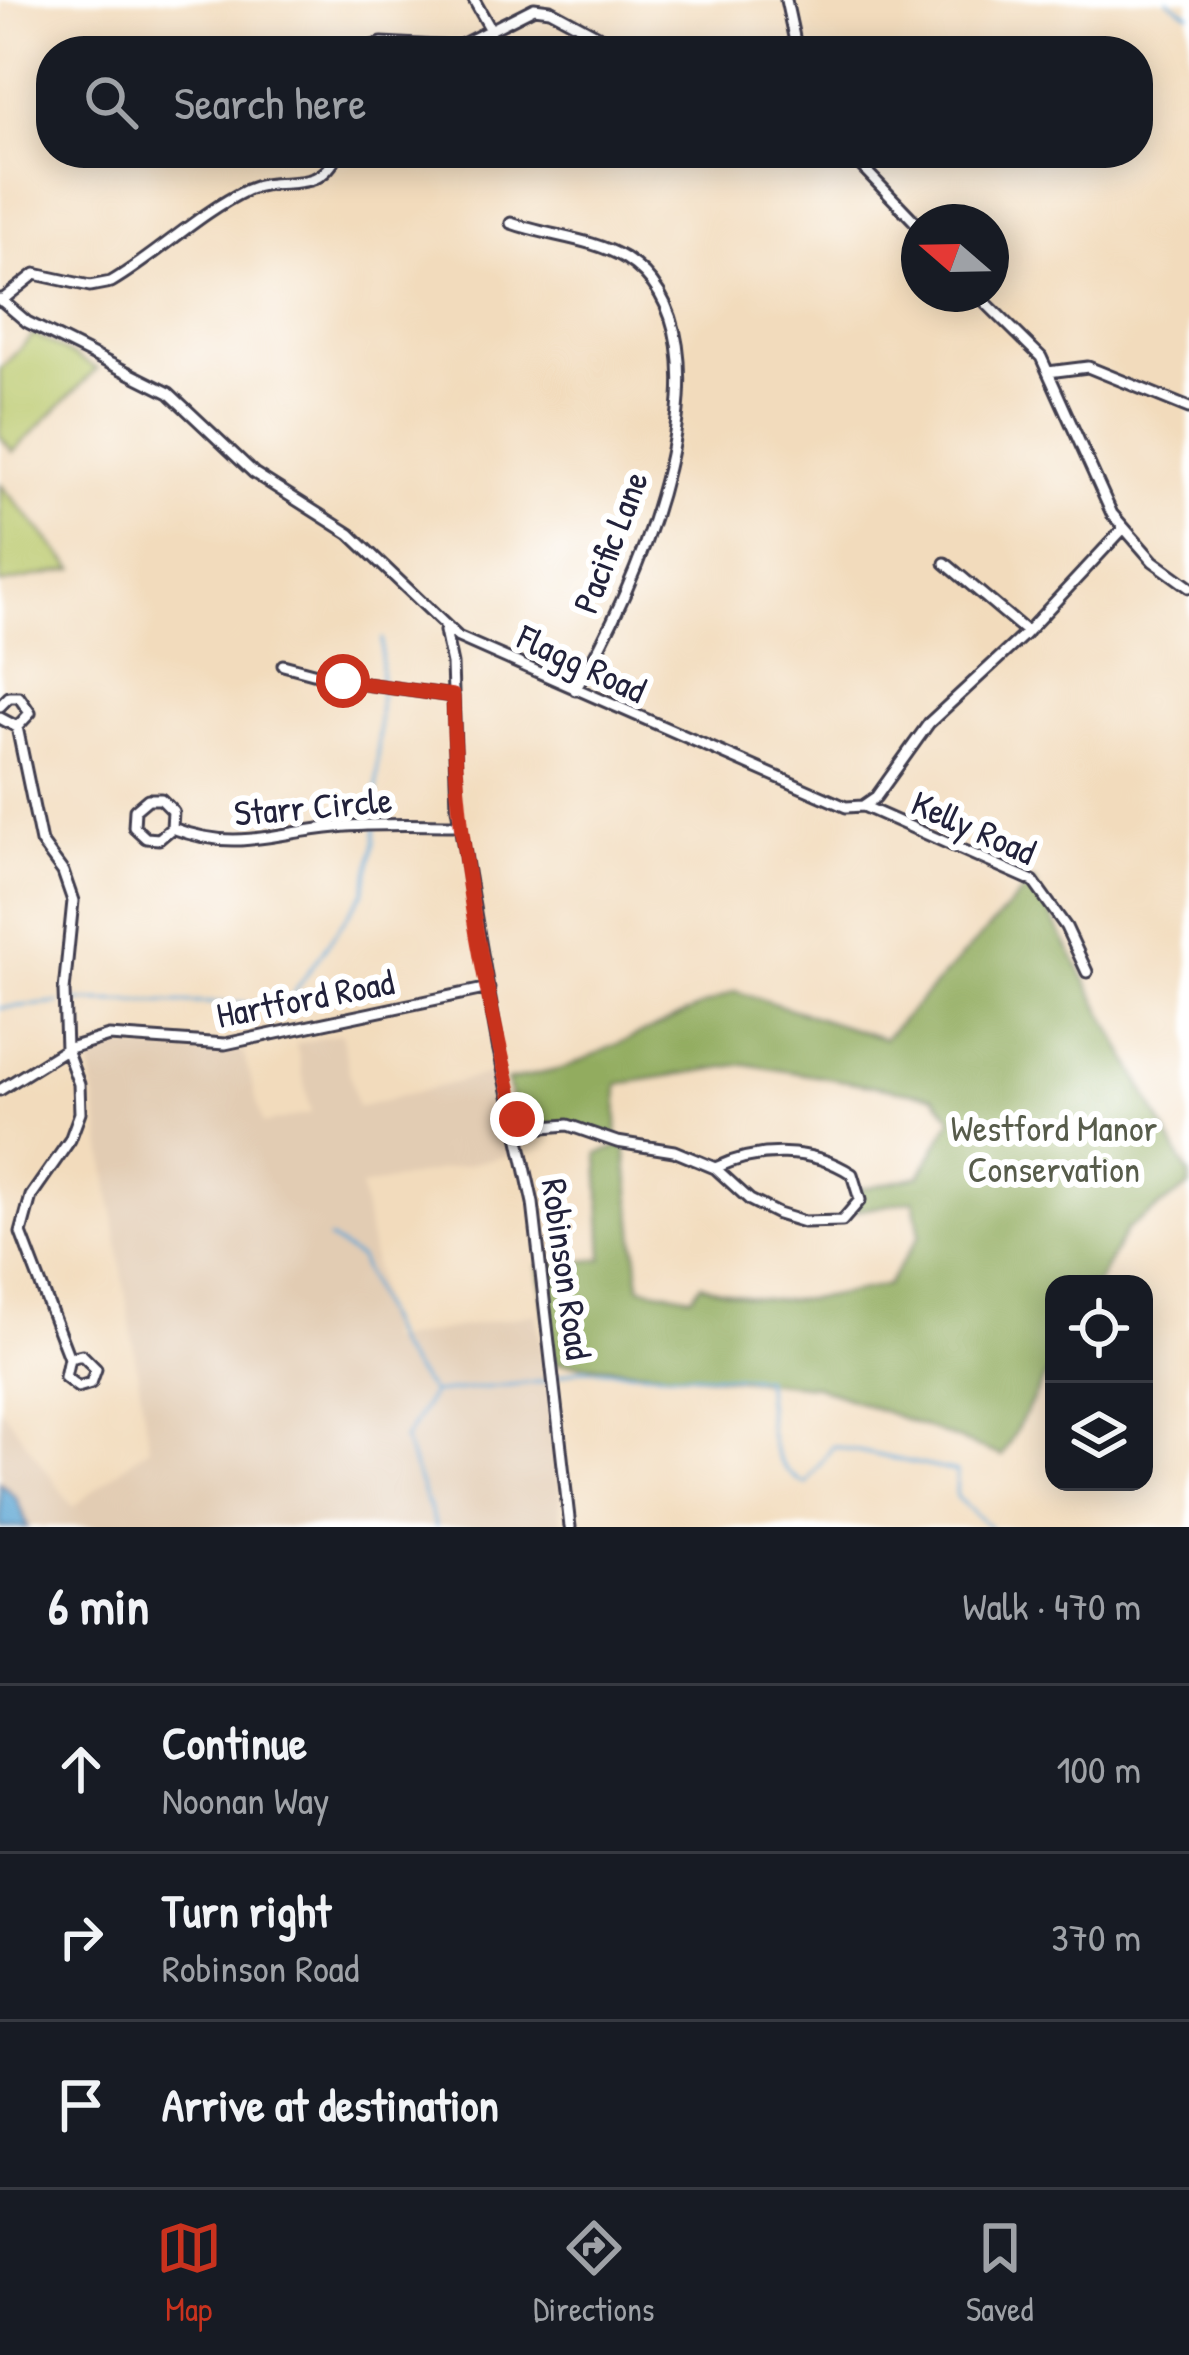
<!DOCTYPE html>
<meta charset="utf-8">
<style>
body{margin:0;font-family:"Patrick Hand",sans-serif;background:#242831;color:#f1f3f6}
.controls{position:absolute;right:36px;bottom:36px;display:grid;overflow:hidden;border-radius:24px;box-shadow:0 6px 30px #0003}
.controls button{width:108px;height:108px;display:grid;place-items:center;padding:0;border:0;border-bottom:3px solid #363941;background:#171b24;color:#f1f3f6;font:60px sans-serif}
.compass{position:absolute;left:901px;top:204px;width:108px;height:108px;border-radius:50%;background:#171b24;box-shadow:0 6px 30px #0003;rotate:290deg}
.stop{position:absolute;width:36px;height:36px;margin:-27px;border:9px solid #c8321e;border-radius:50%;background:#fff}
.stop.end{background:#c8321e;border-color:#fff;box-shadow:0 3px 12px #0008}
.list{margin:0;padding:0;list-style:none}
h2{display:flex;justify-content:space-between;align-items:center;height:156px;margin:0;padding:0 48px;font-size:51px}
h2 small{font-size:39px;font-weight:400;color:#9ea1a6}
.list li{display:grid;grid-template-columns:78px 1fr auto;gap:36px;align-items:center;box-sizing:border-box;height:168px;padding:0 48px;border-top:3px solid #363941}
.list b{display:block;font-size:45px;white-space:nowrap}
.list p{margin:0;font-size:39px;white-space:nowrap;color:#9ea1a6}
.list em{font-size:39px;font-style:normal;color:#9ea1a6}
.icon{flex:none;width:66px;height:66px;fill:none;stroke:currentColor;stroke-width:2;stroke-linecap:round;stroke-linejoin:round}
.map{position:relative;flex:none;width:1189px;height:1527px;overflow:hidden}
.search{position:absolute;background:#171b24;box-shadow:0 6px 30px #0003;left:36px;right:36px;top:36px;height:132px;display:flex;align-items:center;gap:30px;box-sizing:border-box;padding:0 42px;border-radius:48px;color:#9ea1a6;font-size:45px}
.sheet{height:660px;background:#171b24}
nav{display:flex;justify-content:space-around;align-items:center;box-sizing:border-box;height:168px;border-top:3px solid #363941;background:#171b24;font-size:33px;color:#9ea1a6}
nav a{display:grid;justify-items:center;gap:6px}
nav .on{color:#c8321e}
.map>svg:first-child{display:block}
.built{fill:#e2ccb3}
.green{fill:#b9c86a;stroke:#6e7552;stroke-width:3}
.forest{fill:#92ac5e;stroke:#5a674c;stroke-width:3}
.water{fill:#5ca5d3;stroke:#3f6487;stroke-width:3}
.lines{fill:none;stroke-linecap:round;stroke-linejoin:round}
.stream{stroke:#5ca5d3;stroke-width:3}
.street-casing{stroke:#413e4e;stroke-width:15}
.street{stroke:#fff;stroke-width:9}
.route{stroke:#c8321e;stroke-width:15}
.labels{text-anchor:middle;stroke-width:12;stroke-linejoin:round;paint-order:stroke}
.street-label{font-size:36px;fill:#22223b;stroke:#fff}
.park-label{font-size:36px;fill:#575c4b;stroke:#fff}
</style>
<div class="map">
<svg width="1189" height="1527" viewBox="0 0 1189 1527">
<rect width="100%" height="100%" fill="#fff"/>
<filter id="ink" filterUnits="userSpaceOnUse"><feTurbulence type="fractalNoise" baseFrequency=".00833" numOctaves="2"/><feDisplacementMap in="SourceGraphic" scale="24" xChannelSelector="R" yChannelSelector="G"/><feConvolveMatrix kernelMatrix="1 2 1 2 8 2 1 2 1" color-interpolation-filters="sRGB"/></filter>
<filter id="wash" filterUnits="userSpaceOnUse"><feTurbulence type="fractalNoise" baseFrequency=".004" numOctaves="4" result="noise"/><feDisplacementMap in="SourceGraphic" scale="48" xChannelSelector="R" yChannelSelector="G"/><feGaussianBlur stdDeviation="2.7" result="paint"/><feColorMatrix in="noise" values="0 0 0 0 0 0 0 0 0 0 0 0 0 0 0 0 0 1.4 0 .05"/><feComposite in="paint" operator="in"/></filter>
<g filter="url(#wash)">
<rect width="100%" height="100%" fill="#f2dbbc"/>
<path class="built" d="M 341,1033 L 357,1107 L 497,1072 L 516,1154 L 361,1187 L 387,1341 L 536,1313 L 556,1441 L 562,1527 L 0,1527 L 0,1406 L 73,1507 L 149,1447 L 88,1051 L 101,1044 L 188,1052 L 243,1051 L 263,1124 L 311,1113 L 296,1044 Z"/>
<path class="green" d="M 34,334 L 97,369 L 13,452 L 0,436 L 0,369 Z
M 0,484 L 74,569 L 0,584 Z"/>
<path class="forest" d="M 1033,881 L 1189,1175 L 1189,1187 L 1127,1229 L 1097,1284 L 1054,1284 L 1054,1361 L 1002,1456 L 816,1386 L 552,1362 L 539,1266 L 603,1259 L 598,1154 L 625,1144 L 640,1287 L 692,1296 L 701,1284 C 772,1310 815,1300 887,1285 L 920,1235 L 914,1200 L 855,1211 L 860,1189 L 920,1176 L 952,1118 L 934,1096 L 745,1064 L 618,1084 L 617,1142 L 562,1125 L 519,1129 L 507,1081 L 562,1069 L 735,991 L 884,1039 Z"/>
<path class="water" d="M 0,1482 L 16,1498 L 28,1527 L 0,1527 Z"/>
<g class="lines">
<path class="stream" d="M 1168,0 L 1189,14
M 70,1001 L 286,1004 L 364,892 L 375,842 L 382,639
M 0,1008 L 59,1003
M 329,1239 L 359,1258 L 397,1349 L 431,1392
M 558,1376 L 582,1369 L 764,1378 C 770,1420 764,1465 806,1484 L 833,1446 L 957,1472 L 956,1497 L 990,1527
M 436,1527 L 404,1440 L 432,1393 L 550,1381"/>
</g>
</g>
<g filter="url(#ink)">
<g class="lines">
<defs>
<path id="street" d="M 474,0 L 491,30
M 786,0 L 797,51
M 357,51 L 382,43 L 457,47 L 534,8 L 550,10 L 604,39
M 849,153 L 919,226
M 511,223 C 547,236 592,238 625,258 C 748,336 633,597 575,690
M 977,294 L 1041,357 L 1112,514 L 1153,561 L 1189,587
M 0,299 L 27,322 L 169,393 L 254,473 L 350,534 L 458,637 L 846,807 L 863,806 L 876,797 L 929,723 L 1024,635 L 1123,529
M 1,301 L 35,274 L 90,286 L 111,282 C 157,255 199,213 247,190 C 282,174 318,198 338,153
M 1048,372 L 1088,367 L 1189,408
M 945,563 L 1027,632
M 445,631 L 452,664 L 457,808 L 498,1046 L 533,1203 L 570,1527
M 283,665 L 343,681 L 453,696
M 0,706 L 9,697 L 19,697 L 30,713 L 17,727 L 0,718
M 17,727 L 41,842 L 63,872 L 73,901 L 64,991 L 66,1049 L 79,1084 L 80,1113 L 70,1140 L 31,1196 L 21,1233 L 69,1358 L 65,1377 L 78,1387 L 91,1383 L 96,1369 L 82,1355 L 69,1358
M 863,806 L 1033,881 L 1066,927 L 1087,972
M 172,828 L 159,839 L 146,838 L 134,827 L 135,810 L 148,799 L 161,799 L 173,811 L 172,828 C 239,853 273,832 337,827 C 378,823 419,825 459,825
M 0,1090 L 66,1049 L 109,1036 L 225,1044 L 489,988
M 519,1129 L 568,1125 L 617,1142 L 674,1151 L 715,1168 L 750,1200 L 778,1214 L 804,1222 L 842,1221 L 860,1200 L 852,1174 C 811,1147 759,1148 715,1168"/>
</defs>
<use href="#street" class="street-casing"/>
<use href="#street" class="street"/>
</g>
</g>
<g class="lines" filter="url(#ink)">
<path class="route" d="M 343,681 L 453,696 C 455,838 482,981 517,1119"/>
</g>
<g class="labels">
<g class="street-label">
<text transform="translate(610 542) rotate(-69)" y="13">Pacific Lane</text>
<text transform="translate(582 663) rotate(25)" y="13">Flagg Road</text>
<text transform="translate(313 806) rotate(-5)" y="13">Starr Circle</text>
<text transform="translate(974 827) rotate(24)" y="13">Kelly Road</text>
<text transform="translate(305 998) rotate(-11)" y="13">Hartford Road</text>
<text transform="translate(567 1269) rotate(82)" y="13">Robinson Road</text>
</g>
<g class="park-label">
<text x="1054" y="1141">Westford Manor<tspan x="1054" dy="41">Conservation</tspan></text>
</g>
</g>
</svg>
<div class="controls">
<button><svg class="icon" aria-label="locate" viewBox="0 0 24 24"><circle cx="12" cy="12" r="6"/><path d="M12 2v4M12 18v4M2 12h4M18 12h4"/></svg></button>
<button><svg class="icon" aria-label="layers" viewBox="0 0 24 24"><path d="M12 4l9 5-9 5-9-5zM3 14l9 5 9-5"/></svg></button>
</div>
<svg class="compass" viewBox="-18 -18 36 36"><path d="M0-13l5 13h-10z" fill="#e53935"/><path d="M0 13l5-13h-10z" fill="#9ea1a6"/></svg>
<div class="stop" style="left:343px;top:681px"></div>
<div class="stop end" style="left:517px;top:1119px"></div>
<div class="search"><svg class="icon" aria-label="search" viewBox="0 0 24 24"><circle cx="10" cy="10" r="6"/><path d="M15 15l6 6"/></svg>Search here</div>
</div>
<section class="sheet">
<h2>6 min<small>Walk · 470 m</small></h2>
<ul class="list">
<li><svg class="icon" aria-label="ahead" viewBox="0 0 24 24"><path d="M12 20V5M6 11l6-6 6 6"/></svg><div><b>Continue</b><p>Noonan Way</p></div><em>100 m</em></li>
<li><svg class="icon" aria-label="right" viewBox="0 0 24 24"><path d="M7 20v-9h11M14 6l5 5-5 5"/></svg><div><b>Turn right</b><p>Robinson Road</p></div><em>370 m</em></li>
<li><svg class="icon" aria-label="arrive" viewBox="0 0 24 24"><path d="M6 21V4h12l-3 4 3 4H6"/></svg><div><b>Arrive at destination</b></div></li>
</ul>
</section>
<nav>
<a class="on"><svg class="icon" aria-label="map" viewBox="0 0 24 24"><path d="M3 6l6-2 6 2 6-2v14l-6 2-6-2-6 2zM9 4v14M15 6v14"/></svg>Map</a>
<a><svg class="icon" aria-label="directions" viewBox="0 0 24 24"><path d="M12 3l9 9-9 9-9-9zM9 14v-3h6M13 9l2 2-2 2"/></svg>Directions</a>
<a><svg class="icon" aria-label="saved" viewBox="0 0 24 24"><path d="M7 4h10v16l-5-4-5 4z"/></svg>Saved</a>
</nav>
